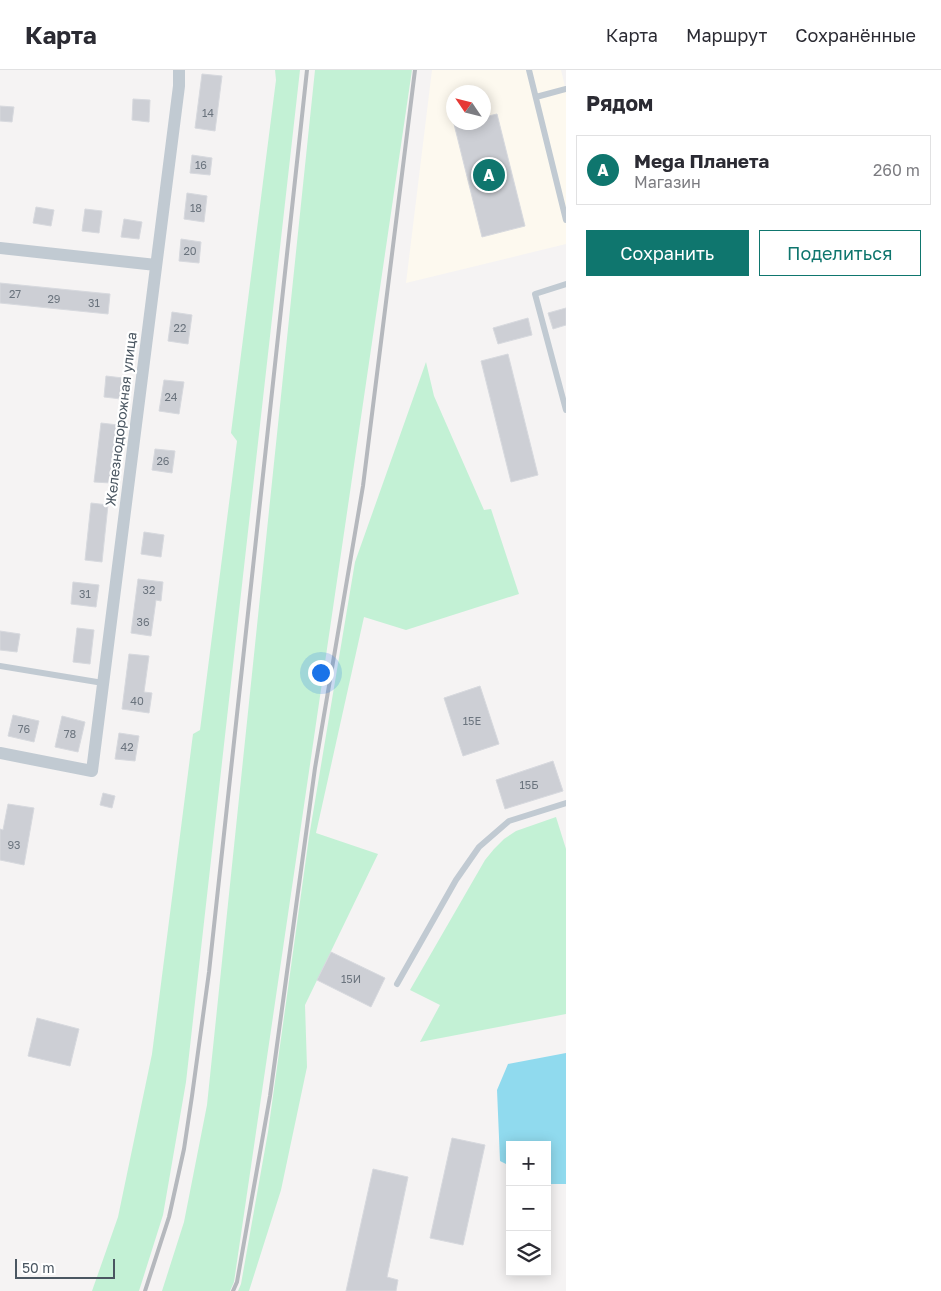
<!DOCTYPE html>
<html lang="ru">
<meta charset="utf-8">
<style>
body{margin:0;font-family:"Golos Text",sans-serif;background:#f2f2f3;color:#2b2b33}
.controls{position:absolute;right:15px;bottom:15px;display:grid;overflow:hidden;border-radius:0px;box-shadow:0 2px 12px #0003}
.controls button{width:45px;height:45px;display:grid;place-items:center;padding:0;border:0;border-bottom:1px solid #e1e1e2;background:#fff;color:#2b2b33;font:25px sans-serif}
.compass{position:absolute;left:446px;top:15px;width:45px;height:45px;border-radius:50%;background:#fff;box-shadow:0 2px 12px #0003;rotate:305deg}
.scale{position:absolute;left:15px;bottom:12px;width:100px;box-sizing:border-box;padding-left:5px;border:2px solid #4a5661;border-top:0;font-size:14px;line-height:18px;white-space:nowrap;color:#4a5661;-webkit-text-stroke:4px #fff;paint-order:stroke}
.you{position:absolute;left:320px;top:602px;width:18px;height:18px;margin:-12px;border:4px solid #fff;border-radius:50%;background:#1a73e8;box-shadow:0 0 0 8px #1a73e833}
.badge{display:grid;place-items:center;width:32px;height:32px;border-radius:50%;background:#0f766e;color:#fff;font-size:16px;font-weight:700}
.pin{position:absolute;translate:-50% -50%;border:2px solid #fff;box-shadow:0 1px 5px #0006}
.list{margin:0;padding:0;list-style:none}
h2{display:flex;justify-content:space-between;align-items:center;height:65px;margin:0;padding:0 20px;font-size:21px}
h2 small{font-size:16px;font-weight:400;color:#7c7c81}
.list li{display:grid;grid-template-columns:32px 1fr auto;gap:15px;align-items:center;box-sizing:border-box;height:70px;margin:0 10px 10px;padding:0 10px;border:1px solid #e1e1e2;border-radius:0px}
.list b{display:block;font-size:19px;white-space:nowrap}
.list p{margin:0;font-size:16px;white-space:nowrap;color:#7c7c81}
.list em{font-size:16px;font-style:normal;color:#7c7c81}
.actions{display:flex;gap:10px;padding:15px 20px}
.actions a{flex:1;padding:11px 0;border:1px solid #0f766e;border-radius:0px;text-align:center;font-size:18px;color:#0f766e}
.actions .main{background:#0f766e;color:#fff}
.icon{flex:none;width:28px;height:28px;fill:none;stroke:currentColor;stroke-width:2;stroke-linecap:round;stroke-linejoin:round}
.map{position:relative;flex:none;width:566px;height:1221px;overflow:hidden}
header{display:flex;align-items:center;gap:30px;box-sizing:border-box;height:70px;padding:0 25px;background:#fff;border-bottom:1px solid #e1e1e2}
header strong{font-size:24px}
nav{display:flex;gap:28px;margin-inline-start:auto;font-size:18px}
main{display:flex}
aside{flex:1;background:#fff}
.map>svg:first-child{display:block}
.commercial{fill:#fdf9ef;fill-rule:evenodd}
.green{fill:#c3f1d5}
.water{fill:#90daee}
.building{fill:#cdcfd5;stroke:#d7d9de}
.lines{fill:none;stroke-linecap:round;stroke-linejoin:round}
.lane{stroke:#c1cad2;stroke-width:6}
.street{stroke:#c1cad2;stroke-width:12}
.rail{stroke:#b5b8bd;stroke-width:4}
.labels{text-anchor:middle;stroke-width:4.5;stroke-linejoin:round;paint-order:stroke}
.number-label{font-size:11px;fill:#6b747e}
.street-label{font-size:14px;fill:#4a5661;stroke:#fff}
</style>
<header>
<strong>Карта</strong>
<nav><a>Карта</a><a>Маршрут</a><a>Сохранённые</a></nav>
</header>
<main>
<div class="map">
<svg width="566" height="1221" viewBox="0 0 566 1221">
<rect width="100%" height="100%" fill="#f5f3f3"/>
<path class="commercial" d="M 432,0 L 561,0 L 566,21 L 566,174 L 406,213 ZM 453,22 L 483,22 L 483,52 L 453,52 Z"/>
<path class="green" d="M 275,0 L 300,0 L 186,1012 L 163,1145 L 139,1221 L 92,1221 L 118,1147 L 152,984 L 193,664 L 200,660 L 237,371 L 231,363 L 276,10 Z
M 315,0 L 412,0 L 234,1212 L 230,1221 L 162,1221 L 184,1152 L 207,1035 Z
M 426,292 L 434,326 L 484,440 L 491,439 L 519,524 L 406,560 L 364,547 L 316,763 L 378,784 L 305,935 L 307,997 L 281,1120 L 249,1221 L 238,1221 L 241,1214 L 268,1062 L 309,767 L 355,492 Z
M 556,747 L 566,779 L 566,944 L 420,972 L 440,935 L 410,920 L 485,790 L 494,779 L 504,769 L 516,761 Z"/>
<path class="water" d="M 566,983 L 566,1114 L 547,1114 L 547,1075 L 510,1075 L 510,1096 L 500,1091 L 497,1020 L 508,994 Z"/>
<path class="building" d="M 202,4 L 222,6 L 215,61 L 195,58 Z
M 133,29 L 150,30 L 149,52 L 132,50 Z
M 0,36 L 14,37 L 12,52 L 0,51 Z
M 497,44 L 525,156 L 482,167 L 454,54 L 484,52 L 484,47 Z
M 192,85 L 212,88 L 210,105 L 190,103 Z
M 187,123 L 207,126 L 204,152 L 184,149 Z
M 36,137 L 54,140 L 51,156 L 33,153 Z
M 85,139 L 102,141 L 99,163 L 82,161 Z
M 124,149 L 142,152 L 139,169 L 121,167 Z
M 181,169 L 201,172 L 199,193 L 179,191 Z
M 0,213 L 110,224 L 108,244 L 0,233 Z
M 566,238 L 566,255 L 553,259 L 548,243 Z
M 172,242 L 192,245 L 188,274 L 168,271 Z
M 528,248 L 532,265 L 498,274 L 493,258 Z
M 508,284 L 538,405 L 511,412 L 481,291 Z
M 106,306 L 123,308 L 121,329 L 104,327 Z
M 164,310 L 184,312 L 179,344 L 159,341 Z
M 101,353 L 118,355 L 111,413 L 94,412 Z
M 155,379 L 175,381 L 172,403 L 152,400 Z
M 91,433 L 108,435 L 102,492 L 85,490 Z
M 144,462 L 164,465 L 161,487 L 141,484 Z
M 138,509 L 163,512 L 161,531 L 156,530 L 151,566 L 131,563 Z
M 73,512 L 99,515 L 96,537 L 71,534 Z
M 77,558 L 94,560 L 90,594 L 73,592 Z
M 0,561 L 20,564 L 17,582 L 0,580 Z
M 129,584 L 149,586 L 144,622 L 152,623 L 149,643 L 122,639 Z
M 480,616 L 499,674 L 463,686 L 444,628 Z
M 13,645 L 39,651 L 34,672 L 8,666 Z
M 62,646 L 85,652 L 78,682 L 55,677 Z
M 119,663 L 139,666 L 135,691 L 115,689 Z
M 553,691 L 563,721 L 505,739 L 496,710 Z
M 103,723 L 115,726 L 112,738 L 100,735 Z
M 8,734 L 34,738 L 24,795 L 0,790 L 0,759 L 3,760 Z
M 331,882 L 385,908 L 371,937 L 317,910 Z
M 37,948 L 79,959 L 70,996 L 28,986 Z
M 452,1068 L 485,1075 L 463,1175 L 430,1168 Z
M 373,1099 L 408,1107 L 387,1207 L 398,1210 L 396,1221 L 346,1221 Z"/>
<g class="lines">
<path class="lane" d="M 529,0 L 566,150
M 536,27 L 566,19
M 566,214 L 535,224 L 566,340
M 0,596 L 103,613
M 397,914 L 456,810 L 479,777 L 509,751 L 566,733"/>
<path class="street" d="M 0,178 L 156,195
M 0,683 L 92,701 L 179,16 L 179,0"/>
<path class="rail" d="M 145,1221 L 169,1147 L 184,1079 L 192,1026 L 209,902 L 307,0
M 233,1221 L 237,1212 L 270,1026 L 315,698 L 363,416 L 415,0"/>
</g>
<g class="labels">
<g class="number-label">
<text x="208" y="47">14</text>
<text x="201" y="99">16</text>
<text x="196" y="142">18</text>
<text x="190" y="185">20</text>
<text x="15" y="228">27</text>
<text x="54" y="233">29</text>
<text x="94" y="237">31</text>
<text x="180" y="262">22</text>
<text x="171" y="331">24</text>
<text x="163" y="395">26</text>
<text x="149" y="524">32</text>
<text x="85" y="528">31</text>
<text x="143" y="556">36</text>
<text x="137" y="635">40</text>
<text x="472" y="655">15Е</text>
<text x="24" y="663">76</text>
<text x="70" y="668">78</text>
<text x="127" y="681">42</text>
<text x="529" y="719">15Б</text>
<text x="14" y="779">93</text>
<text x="351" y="913">15И</text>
</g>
<g class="street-label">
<text transform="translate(121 349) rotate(-83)" y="5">Железнодорожная улица</text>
</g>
</g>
</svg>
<div class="controls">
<button>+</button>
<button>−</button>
<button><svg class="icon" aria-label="layers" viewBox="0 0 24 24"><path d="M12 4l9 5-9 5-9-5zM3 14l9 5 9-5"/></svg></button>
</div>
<svg class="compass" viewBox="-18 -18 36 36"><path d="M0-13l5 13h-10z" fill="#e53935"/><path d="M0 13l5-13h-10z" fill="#7c7c81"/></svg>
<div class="scale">50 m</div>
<div class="you"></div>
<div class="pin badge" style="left:489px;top:105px">A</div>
</div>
<aside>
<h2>Рядом<small></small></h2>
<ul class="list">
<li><span class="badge">A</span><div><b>Mega Планета</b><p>Магазин</p></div><em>260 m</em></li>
</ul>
<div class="actions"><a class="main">Сохранить</a><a>Поделиться</a></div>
</aside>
</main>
